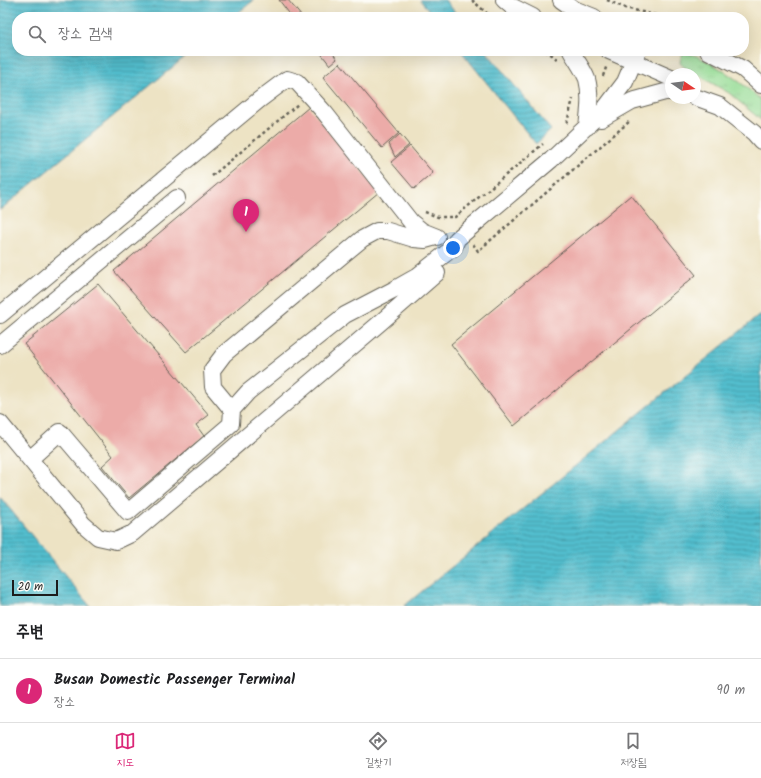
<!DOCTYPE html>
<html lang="ko">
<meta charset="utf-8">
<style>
body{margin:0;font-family:Kalam,"Poor Story",sans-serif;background:#f6f6f6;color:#202124}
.compass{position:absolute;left:665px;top:68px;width:36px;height:36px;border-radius:50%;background:#fff;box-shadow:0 4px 16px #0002;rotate:103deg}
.scale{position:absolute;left:12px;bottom:10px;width:46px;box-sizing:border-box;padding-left:4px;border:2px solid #1c1c1c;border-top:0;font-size:11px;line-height:14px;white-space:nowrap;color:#1c1c1c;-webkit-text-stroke:3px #fdfcf7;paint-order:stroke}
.you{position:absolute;left:453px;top:248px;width:14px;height:14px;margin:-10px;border:3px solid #fff;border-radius:50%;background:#1a73e8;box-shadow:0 0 0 6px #1a73e833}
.badge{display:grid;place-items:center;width:26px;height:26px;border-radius:50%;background:#db2777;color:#fff;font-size:13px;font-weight:700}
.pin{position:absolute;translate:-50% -33px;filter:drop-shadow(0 1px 2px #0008)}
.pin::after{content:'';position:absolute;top:21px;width:14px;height:12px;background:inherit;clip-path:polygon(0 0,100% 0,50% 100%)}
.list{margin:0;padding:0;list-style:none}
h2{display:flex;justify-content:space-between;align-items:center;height:52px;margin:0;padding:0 16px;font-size:17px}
h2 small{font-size:13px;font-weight:400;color:#757577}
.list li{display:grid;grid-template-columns:26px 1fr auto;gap:12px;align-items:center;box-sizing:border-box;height:64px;padding:0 16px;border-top:1px solid #e0e0e0}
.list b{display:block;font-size:15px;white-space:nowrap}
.list p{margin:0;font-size:13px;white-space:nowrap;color:#757577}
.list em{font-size:13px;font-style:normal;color:#757577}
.icon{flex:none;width:22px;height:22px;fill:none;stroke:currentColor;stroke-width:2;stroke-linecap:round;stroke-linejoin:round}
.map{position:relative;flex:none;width:761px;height:606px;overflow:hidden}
.search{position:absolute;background:#fff;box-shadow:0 4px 16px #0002;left:12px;right:12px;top:12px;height:44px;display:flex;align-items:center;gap:10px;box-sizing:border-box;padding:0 14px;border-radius:16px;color:#757577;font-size:15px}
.sheet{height:116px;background:#fff}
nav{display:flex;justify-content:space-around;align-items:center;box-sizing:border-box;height:56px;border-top:1px solid #e0e0e0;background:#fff;font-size:11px;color:#757577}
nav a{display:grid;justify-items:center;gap:2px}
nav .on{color:#db2777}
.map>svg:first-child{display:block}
.grass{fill:url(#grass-tufts);stroke:#597c58}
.water{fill:url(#water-rules);stroke:#386d75}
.building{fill:#ecaba8}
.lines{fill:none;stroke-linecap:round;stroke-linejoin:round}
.minor-casing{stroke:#656257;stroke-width:18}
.path{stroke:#656257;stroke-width:2.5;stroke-dasharray:3 3;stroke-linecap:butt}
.minor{stroke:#fff;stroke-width:16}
</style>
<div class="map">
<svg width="761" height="606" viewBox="0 0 761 606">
<defs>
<pattern id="grass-tufts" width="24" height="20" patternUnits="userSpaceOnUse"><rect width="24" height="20" fill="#96dc95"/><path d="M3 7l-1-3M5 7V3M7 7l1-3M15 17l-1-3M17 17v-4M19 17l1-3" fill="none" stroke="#81bc80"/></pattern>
<pattern id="water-rules" width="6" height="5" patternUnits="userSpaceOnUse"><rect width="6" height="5" fill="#53bece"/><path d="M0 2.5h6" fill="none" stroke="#449aa6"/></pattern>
</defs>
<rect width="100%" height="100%" fill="#fdfcf7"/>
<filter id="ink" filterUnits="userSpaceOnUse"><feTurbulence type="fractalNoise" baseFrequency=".025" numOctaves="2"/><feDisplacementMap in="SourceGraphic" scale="8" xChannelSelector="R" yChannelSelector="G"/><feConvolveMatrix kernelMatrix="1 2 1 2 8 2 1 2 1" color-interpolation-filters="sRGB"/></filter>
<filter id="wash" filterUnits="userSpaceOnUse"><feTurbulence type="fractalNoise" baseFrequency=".012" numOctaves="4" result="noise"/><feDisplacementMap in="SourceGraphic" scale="16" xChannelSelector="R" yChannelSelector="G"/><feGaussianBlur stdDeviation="0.9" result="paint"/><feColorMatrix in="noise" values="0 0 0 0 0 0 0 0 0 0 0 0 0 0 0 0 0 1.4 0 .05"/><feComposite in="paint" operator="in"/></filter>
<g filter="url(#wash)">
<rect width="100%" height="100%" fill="#ede3c4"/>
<path class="grass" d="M 687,52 C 715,63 739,80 761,100 L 761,120 L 729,93 L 684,67 L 680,63 C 681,57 682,54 687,52 Z"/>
<path class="water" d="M 0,0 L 254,0 L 233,17 L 17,17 L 17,51 L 192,51 L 0,210 Z
M 420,0 L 445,0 L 459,17 L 434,17 Z
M 461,51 L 486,51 L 551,130 L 536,144 Z
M 761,314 L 761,606 L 404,606 Z
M 0,497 L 90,606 L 0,606 Z"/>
<g id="blocks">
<path class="building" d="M 279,0 L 288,0 L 302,17 L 292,17 Z
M 319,51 L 331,51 L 337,59 L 330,65 Z
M 340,63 L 399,133 L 382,148 L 323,77 Z
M 309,107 L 379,192 L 186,352 L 114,271 Z
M 400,134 L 409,145 L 395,157 L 389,144 Z
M 410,146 L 433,173 L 414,189 L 391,162 Z
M 631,195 L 696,275 L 514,426 L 451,344 Z
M 98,284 L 209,415 L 196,425 L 204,436 L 129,498 L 102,466 L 113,456 L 24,344 Z"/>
</g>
</g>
<g filter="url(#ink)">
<use href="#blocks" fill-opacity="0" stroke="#656257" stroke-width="1"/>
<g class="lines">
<defs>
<path id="minor" d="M 504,0 L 511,6 L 533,17
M 561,0 L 574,9 L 594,17
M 571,51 C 576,60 583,69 587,79 C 591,94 589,111 587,127
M 609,51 L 671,78
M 708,51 L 743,69 L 761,85
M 695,97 L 720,106 L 754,133 L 761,141
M 601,119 L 632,101 L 665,92 L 671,92
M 0,315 L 259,100 L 287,79 L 297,82 L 325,113 L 411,222 L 422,231 L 437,237
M 0,345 L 177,198
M 232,410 L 213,387 L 212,370 L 224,354 L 362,239 L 377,231 L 388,231 L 414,239 L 425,240 L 436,237
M 0,423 L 83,524 L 98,537 L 116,541 L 133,533 L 381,322 L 437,273
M 30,459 L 60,432 L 128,512 L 231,424 L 232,410 L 248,392 L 345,315 L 393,290 L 416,277 L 454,247 L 457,239 L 551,160 L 603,111 L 625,82 L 638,51"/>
</defs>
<use href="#minor" class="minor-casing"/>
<path class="path" d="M 472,0 L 491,17
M 607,0 L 625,8 L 664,17
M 545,51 L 552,55 L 558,60
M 603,76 L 607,65
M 566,123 L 567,122 L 573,99
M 212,176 L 298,104
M 425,212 L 438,217 L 455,217 L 543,144
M 473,244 L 478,251 L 630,121"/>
<use href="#minor" class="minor"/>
</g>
</g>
</svg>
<svg class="compass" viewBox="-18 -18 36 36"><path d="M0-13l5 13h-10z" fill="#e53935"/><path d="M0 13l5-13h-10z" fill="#757577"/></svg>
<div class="scale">20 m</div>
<div class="you"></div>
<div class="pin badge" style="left:246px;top:232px">1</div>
<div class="search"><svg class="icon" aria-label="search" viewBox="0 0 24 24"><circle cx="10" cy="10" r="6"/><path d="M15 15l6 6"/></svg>장소 검색</div>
</div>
<section class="sheet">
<h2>주변<small></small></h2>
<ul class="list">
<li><span class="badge">1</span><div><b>Busan Domestic Passenger Terminal</b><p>장소</p></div><em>90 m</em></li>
</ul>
</section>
<nav>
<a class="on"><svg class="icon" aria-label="map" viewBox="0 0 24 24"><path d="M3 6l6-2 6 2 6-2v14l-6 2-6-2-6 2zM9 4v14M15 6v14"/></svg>지도</a>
<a><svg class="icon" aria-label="directions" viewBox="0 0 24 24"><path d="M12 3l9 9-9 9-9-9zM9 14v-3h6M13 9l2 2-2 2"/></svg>길찾기</a>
<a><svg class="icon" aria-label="saved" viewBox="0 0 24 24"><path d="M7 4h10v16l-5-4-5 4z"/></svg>저장됨</a>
</nav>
